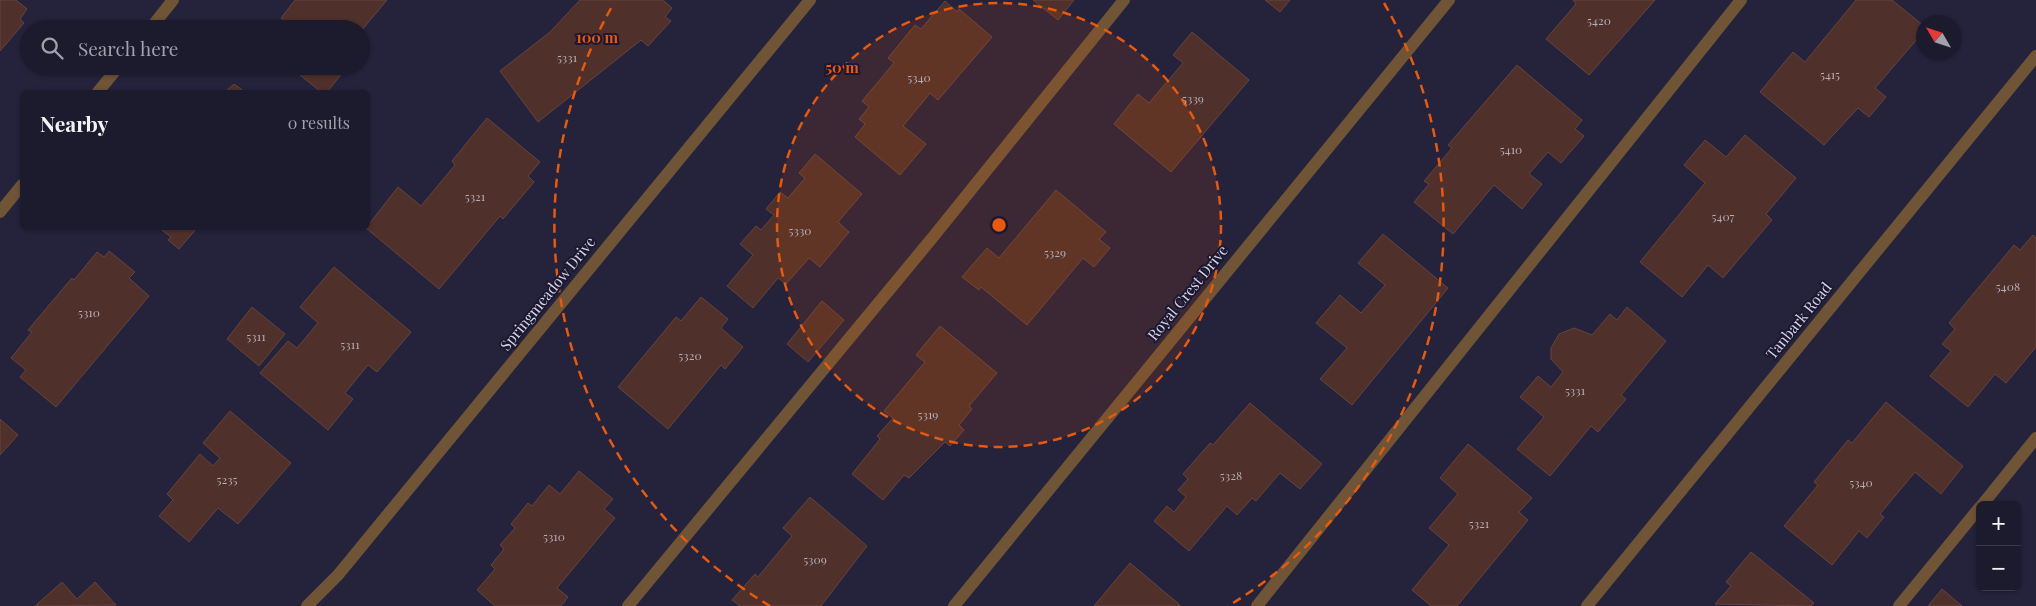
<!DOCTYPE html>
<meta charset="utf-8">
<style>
body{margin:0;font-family:"Playfair Display",serif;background:#252335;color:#f1f3f6}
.controls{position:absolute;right:15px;bottom:15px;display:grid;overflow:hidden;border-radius:8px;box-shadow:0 1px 4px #0004}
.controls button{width:45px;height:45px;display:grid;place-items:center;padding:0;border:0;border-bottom:1px solid #3a3849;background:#1c1a2d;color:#f1f3f6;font:25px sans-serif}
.compass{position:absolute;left:1916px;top:15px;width:45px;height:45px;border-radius:50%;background:#1c1a2d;box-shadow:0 1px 4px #0004;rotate:309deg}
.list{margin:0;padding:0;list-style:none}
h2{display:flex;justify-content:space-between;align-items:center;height:65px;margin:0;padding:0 20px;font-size:21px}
h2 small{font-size:16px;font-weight:400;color:#a0a1aa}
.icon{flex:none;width:28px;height:28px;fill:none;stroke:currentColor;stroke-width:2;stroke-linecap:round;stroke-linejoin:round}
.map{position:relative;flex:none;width:2036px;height:606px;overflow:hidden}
.search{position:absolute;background:#1c1a2d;box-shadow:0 1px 4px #0004;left:20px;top:20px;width:350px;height:55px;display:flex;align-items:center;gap:12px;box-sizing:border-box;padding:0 18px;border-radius:28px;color:#a0a1aa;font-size:19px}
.panel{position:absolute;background:#1c1a2d;box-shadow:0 1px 4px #0004;left:20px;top:90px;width:350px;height:140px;border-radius:8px}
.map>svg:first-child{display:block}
.building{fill:#4f302b;stroke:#66443f}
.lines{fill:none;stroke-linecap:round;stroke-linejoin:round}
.service{stroke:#6f5436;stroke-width:12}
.minor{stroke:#6f5436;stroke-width:12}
.ring{fill:none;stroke:#e8590c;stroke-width:2.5;stroke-dasharray:9 6}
.labels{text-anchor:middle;stroke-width:4;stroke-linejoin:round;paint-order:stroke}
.number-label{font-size:12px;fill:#b4acb7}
.street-label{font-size:15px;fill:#d6d5e6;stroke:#1c1831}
.centre{fill:#e8590c;stroke:#1c1831;stroke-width:2.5}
.ring-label{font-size:15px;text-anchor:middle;font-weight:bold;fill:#e8590c;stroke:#1c1831;stroke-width:4;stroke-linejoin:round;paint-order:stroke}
</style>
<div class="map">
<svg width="2036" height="606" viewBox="0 0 2036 606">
<rect width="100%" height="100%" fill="#25223c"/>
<path class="building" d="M 0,0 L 16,0 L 27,9 L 20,19 L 24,23 L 0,51 Z
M 295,0 L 387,0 L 361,31 L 361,29 L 285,29 L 289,24 L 281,18 Z
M 580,0 L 663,0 L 672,8 L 665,17 L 671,21 L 648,46 L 641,40 L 538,122 L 500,71 L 550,32 Z
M 1033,0 L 1074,0 L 1058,20 Z
M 1265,0 L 1290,0 L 1280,12 Z
M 1655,0 L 1589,75 L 1546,39 L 1576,4 L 1573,0 Z
M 1856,0 L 1892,0 L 1924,26 L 1924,31 L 1875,88 L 1886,97 L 1869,117 L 1858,108 L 1824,145 L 1760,92 L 1793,52 L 1805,62 Z
M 945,1 L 957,12 L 959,9 L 992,37 L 938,100 L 930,93 L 903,126 L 926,144 L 900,175 L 855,137 L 865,124 L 859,119 L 869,107 L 862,101 L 894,63 L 888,58 L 915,25 L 921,29 Z
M 1192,32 L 1249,80 L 1171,172 L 1114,124 L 1138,94 L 1149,103 L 1183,63 L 1173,55 Z
M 1517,65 L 1582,120 L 1575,129 L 1584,136 L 1561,163 L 1548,152 L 1529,174 L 1542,184 L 1522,209 L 1494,185 L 1453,234 L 1414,202 L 1429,184 L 1424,181 L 1452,148 L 1448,145 Z
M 289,66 L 348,66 L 327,92 L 321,92 Z
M 234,84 L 245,92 L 225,92 Z
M 487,118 L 540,162 L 528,176 L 534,182 L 503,219 L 500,216 L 439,289 L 366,228 L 398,187 L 421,206 L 455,165 L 452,161 Z
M 1745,135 L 1796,178 L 1766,214 L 1772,220 L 1723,278 L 1708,265 L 1682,297 L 1640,262 L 1705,183 L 1684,165 L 1705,140 L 1726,157 Z
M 815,154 L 862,194 L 838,222 L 849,232 L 820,267 L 809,258 L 786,284 L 778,278 L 753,308 L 727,286 L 753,255 L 740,244 L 756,226 L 761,230 L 774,215 L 766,209 L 780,192 L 788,198 L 805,178 L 799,173 Z
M 1056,190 L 1106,232 L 1099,239 L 1110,248 L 1094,267 L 1083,258 L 1027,325 L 981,287 L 979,290 L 962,277 L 987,248 L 999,258 Z
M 159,228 L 197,228 L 179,249 L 168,240 L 171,237 Z
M 1383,234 L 1448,288 L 1352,405 L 1320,379 L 1347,348 L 1316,323 L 1340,295 L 1361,313 L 1385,285 L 1358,263 Z
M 2033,235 L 2036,238 L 2036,347 L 2006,383 L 1995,374 L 1968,407 L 1930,376 L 1951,351 L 1942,344 L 1955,329 L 1949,323 L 2014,245 L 2020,250 Z
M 109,251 L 135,272 L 129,278 L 149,296 L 56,407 L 20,377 L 26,370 L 11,358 L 32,332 L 28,330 L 72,278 L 74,280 L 97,252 L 104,257 Z
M 334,267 L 411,332 L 377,372 L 368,365 L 345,393 L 353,399 L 328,430 L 260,373 L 288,341 L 297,348 L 318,323 L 300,307 Z
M 701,297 L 728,319 L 721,328 L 743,347 L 725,369 L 721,365 L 668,429 L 618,387 L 676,317 L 681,321 Z
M 822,301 L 844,320 L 808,362 L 787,344 Z
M 252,307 L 285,334 L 259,366 L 227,339 Z
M 1627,307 L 1666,341 L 1621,395 L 1626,399 L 1598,432 L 1591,426 L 1550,476 L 1517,449 L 1544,417 L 1520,397 L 1538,376 L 1551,387 L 1563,372 L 1551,359 L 1551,348 L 1559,334 L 1574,328 L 1592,335 L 1610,314 L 1617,320 Z
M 940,326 L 997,373 L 969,406 L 972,409 L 959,425 L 964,430 L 950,446 L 945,442 L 909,478 L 904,475 L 883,500 L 852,474 L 880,439 L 877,436 L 893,418 L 884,411 L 925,362 L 916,355 Z
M 1886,402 L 1963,466 L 1941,494 L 1915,472 L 1880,514 L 1884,517 L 1867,538 L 1859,531 L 1832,565 L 1784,526 L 1818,485 L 1814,482 L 1848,440 L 1852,443 Z
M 1250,403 L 1322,464 L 1300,489 L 1280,473 L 1256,501 L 1252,498 L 1237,515 L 1227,506 L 1189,551 L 1154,521 L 1167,506 L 1174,512 L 1186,497 L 1178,490 L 1188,479 L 1183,474 L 1210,443 L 1213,445 Z
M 230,411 L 291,463 L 238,524 L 218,508 L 189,542 L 159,516 L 173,500 L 167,494 L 200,454 L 213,466 L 220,458 L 203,443 Z
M 0,419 L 18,435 L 0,455 Z
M 1468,444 L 1532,498 L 1519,512 L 1528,520 L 1457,606 L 1431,606 L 1412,590 L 1449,545 L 1429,528 L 1458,494 L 1440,478 Z
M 579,471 L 613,499 L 604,509 L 615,518 L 557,588 L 568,597 L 561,606 L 495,606 L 477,590 L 495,569 L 491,565 L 504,549 L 500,545 L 515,528 L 511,524 L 528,503 L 532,506 L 549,485 L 560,494 Z
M 810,497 L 867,546 L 821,606 L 740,606 L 732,600 L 755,574 L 758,577 L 792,536 L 783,528 Z
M 1751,552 L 1814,603 L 1811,606 L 1715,604 L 1731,586 L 1726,582 Z
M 1130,563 L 1180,605 L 1180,606 L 1094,606 Z
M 62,582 L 77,599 L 95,582 L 116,605 L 35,606 Z
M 1942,589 L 1962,606 L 1928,606 Z"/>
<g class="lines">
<path class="service" d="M 1982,505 L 2036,438
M 628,606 L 933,237 L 1124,0
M 1257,606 L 1741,0
M 1899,606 L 1980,507"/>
<path class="minor" d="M 150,29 L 173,0
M 98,92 L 119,66
M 0,212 L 22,185
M 307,606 L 338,575 L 810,0
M 954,606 L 1449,0
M 1587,606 L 2036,56"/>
</g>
<circle cx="999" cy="225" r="222" fill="#e8590c" fill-opacity=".12"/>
<g class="ring">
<circle cx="999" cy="225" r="222"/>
<path d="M770 606A444 444 0 0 1 614 3M1384 3A444 444 0 0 1 1228 606"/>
</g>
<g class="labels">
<g class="number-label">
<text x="1599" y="25">5420</text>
<text x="567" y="62">5331</text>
<text x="1830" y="79">5415</text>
<text x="919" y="82">5340</text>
<text x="1193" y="103">5339</text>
<text x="1511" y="154">5410</text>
<text x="475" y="201">5321</text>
<text x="1723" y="221">5407</text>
<text x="800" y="235">5330</text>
<text x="1055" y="257">5329</text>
<text x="2008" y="291">5408</text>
<text x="89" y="317">5310</text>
<text x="256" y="341">5311</text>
<text x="350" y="349">5311</text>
<text x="690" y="360">5320</text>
<text x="1575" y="395">5331</text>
<text x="928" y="419">5319</text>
<text x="1231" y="480">5328</text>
<text x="227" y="484">5235</text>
<text x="1861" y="487">5340</text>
<text x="1479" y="528">5321</text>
<text x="554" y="541">5310</text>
<text x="815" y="564">5309</text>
</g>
<g class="street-label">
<text transform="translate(1188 293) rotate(-51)" y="5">Royal Crest Drive</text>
<text transform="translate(548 294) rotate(-51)" y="5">Springmeadow Drive</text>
<text transform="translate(1799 321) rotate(-51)" y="5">Tanbark Road</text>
</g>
</g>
<circle cx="999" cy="225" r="8" class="centre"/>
<g class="ring-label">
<text x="597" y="43">100 m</text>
<text x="842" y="73">50 m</text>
</g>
</svg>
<div class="controls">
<button>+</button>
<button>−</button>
</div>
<svg class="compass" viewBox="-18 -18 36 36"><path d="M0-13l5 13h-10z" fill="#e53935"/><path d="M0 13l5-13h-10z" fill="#a0a1aa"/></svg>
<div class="search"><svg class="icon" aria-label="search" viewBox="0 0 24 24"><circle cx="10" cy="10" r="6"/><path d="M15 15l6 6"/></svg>Search here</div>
<section class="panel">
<h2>Nearby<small>0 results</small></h2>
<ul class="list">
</ul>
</section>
</div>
